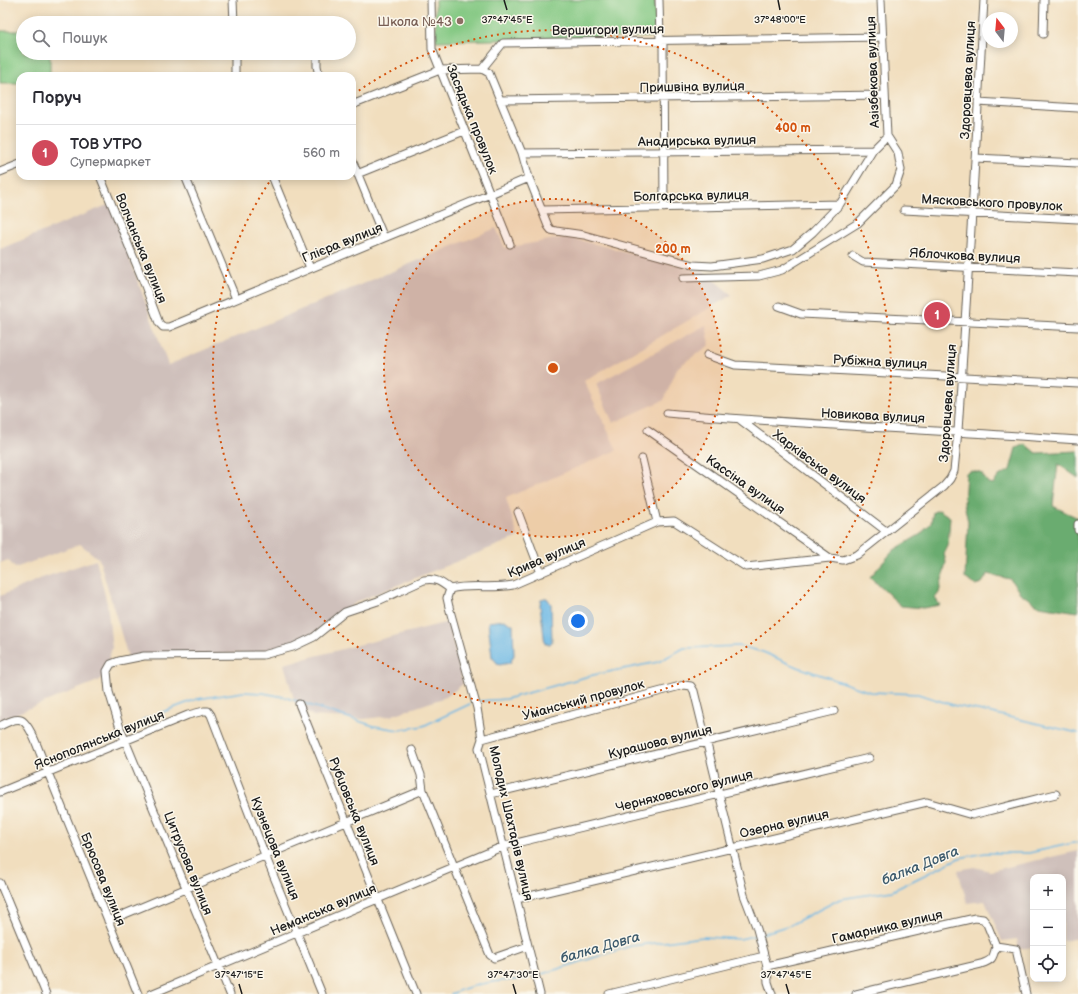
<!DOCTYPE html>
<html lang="uk">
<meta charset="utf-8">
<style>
body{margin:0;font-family:"Balsamiq Sans",sans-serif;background:#f7f7f7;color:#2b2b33}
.controls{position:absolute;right:12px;bottom:12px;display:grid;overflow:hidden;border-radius:8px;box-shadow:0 2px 10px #0003}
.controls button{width:36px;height:36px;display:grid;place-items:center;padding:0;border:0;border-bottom:1px solid #e1e1e2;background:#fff;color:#2b2b33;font:20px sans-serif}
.compass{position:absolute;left:982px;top:12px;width:36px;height:36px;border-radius:50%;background:#fff;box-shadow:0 2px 10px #0003;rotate:344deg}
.you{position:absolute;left:578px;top:621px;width:14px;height:14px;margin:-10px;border:3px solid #fff;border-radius:50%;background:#1a73e8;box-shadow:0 0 0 6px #1a73e833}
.badge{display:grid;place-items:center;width:26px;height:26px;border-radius:50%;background:#d1495b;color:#fff;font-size:13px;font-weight:700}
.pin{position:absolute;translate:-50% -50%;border:2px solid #fff;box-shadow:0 1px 4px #0006}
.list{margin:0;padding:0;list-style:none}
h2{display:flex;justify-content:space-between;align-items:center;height:52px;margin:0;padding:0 16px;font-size:17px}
h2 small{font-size:13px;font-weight:400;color:#7c7c81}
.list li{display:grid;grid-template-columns:26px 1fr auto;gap:12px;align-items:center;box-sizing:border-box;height:56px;padding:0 16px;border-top:1px solid #e1e1e2}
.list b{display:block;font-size:15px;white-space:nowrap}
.list p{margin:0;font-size:13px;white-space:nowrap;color:#7c7c81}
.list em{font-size:13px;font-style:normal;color:#7c7c81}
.icon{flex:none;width:22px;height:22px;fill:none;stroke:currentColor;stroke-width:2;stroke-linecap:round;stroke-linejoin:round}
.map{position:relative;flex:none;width:1078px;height:994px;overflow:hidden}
.search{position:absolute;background:#fff;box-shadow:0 2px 10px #0003;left:16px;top:16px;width:340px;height:44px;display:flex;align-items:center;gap:10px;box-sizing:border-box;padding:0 14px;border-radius:22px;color:#7c7c81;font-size:15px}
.panel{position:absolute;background:#fff;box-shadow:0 2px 10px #0003;left:16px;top:72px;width:340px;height:108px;border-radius:12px}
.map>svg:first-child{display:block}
.industrial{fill:#cfc0bb}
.green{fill:#83c882;stroke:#50724f}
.forest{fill:#6aac70;stroke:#436446}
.water{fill:#6bb7e4;stroke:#446a80}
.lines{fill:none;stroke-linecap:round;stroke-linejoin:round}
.stream{stroke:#6bb7e4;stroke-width:1.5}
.minor-casing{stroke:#676055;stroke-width:9}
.minor{stroke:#fff;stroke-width:7}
.ticks{fill:none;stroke:#1c1c1c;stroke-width:1.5}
.ring{fill:none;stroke:#d4530e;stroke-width:2;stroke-dasharray:2 4}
.education-dot{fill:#8d6e63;stroke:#fbf7ec;stroke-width:1.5}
.labels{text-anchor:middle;stroke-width:3;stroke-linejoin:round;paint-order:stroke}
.education-label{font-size:13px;fill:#785e54;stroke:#fbf7ec;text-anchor:end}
.street-label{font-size:13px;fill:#1c1c1c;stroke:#fbf7ec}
.water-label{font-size:14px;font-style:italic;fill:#3c5a6c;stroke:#fbf7ec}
.ticks-label{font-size:10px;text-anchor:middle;fill:#1c1c1c;stroke:#fbf7ec;stroke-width:3;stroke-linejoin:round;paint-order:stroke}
.centre{fill:#d4530e;stroke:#fbf7ec;stroke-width:2}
.ring-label{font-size:12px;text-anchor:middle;font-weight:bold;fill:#d4530e;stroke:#fbf7ec;stroke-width:3;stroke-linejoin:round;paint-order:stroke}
</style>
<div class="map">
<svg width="1078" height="994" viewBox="0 0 1078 994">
<rect width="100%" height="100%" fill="#fbf7ec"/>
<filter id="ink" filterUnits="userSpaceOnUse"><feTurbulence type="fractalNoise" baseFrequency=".025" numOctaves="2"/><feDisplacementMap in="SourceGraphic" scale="8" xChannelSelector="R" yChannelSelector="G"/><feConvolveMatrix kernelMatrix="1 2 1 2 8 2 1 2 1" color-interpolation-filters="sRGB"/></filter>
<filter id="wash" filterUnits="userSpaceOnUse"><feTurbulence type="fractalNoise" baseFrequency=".012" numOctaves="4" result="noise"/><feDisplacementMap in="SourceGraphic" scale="16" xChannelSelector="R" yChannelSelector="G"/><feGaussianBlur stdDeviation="0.9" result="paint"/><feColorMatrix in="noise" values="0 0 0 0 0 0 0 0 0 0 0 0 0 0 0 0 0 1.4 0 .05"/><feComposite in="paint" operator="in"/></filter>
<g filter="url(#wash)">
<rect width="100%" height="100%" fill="#f1debe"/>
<path class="industrial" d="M 110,204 L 168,365 L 496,228 L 505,248 L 567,237 L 703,271 L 732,295 L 584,381 L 617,450 L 506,498 L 518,537 L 358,601 L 312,635 L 259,653 L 128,657 L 99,559 L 80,544 L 15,568 L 8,560 L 0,563 L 0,249 Z
M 706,325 L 710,345 L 678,367 L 664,400 L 613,423 L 596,384 Z
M 96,560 L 107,603 L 112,648 L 104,676 L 98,681 L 0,720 L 0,596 L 42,578 Z
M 448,622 L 463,684 L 446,697 L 390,716 L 364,719 L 313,716 L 295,703 L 284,664 Z
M 1078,851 L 1078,938 L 1063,941 L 1063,877 L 1033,877 L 1033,947 L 1019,949 L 1017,939 L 1002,941 L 985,901 L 967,903 L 958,870 L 974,867 L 990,871 Z"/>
<path class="green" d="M 435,0 L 655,0 L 656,37 L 436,41 Z
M 0,31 L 23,31 L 23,53 L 50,53 L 50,76 L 20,76 L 20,83 L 0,83 Z"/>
<path class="forest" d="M 1025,444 L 1036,453 L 1078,451 L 1078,478 L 1058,464 L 1053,506 L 1078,518 L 1078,612 L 1039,606 L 1020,593 L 1010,579 L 988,574 L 982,583 L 975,585 L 965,578 L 968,522 L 964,503 L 966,473 L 971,471 L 981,473 L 988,483 L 993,484 L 999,476 L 1010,470 L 1016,448 Z
M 939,510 L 950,517 L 948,546 L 944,554 L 946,562 L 939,593 L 935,598 L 940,605 L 923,608 L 901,606 L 870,577 L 894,550 L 921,534 L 931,523 L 933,512 Z"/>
<path class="water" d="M 544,598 L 547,598 L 551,604 L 552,642 L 550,644 L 545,644 L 540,605 L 541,600 Z
M 504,620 L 513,625 L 514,655 L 510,663 L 499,665 L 492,657 L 488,622 Z"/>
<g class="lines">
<path class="stream" d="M 480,701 L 506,699 L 593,675 L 658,662 L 684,648 L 739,646 L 763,652 L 792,665 L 870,692 L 918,694 L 956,706 L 983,711 L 1078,733
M 142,720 L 197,699 L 243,692 L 263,693 L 284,697 L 374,726 L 399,730 L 423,726 L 470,704
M 761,934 L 790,925 L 840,899 L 892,891 L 959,858 L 985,853 L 1029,853 L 1078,842
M 542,974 L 631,946 L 703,937 L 740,939 L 757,935
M 451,994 C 464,988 478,984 493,982 C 505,980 517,981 530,977"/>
</g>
</g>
<g filter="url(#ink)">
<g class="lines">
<defs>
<path id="minor" d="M 233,0 L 234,23
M 431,0 L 432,49 L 510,244
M 659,0 L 660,40 L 663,45 L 664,208
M 1043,34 L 1044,0
M 317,53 L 317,66 L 319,76
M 482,69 L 489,73 L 522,153 L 529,178 L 548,226 L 551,230 L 556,231 L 584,235 L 693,265 L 712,266 L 763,259 L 793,249 L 813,232 L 840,204 L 873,150 L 887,136 L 881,0
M 235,76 L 235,53
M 500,100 L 885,95
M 978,102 L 1078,108
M 352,105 L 440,70 L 482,69 L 503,43 L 883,37
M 522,153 L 873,150
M 975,158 L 1078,163
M 352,160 L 384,238
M 0,172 L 20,164
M 357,174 L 464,131
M 100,176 L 144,283 L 159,323 L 163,327 L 169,327 L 529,178
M 185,176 L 236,299
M 272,176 L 310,268
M 542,210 L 840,204
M 904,210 L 1078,219
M 853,256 L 863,262 L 1078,273
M 683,278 L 759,276 L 782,270 L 858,223 L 896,185 L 901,170 L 898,153 L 887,136
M 779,306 L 801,314 L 1078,327
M 707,355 L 735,365 L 1078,383
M 667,413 C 804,425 941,430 1078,440
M 739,419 L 886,531
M 648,430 L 830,558
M 642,459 L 657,522
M 518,512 L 541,573
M 1078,524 L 1078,530
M 450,589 L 447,598 L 449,607 L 477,708 L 482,739 L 479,748 L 540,994
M 299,704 L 416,994
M 0,726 C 6,723 15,718 21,720 C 29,723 37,745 40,753 L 138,994
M 482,739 L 684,685 L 691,686 L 694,691 L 744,895 L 757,929 L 767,966 L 768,982 L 772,994
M 412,750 L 421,775 L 423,790 L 490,955 L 494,958 L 528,946
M 0,792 L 188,715 L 204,711 L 208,711 L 211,715 L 265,855 L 322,994
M 491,794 L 834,711
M 0,883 L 46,994
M 517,899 L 927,802 L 972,815 L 1056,794
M 108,921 L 423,790
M 767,966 L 975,918 L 983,919 L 987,924 L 996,946
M 151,994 L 504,846 L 869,758
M 230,994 L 120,728 L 109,692 L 107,671 L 111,664 L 119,661 L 144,656 L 263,655 L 293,647 L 314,637 L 345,612 L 378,601 L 424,580 C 436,578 441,582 450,589 C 470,584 492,589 513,585 L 657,522 L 674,521 L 746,567 L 830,558 L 843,560 L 857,555 L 944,486 L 950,479 L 954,471 L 958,431 L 972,213 L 984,0
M 609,994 L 764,956
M 856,994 L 981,964 C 993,960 993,958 996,946 L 1016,949 L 1026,994"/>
</defs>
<use href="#minor" class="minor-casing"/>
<use href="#minor" class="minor"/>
</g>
</g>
<path class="ticks" d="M 504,0 L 507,10M 778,0 L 780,10M 239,984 L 242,994M 513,984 L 516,994M 786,984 L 789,994"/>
<circle cx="553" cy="368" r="169" fill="#d4530e" fill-opacity=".12"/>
<g class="ring">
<circle cx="553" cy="368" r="169"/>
<path d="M354 94A339 339 0 1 1 272 178"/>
</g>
<circle class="education-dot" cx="460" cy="21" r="4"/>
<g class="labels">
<g class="education-label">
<text x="452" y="26">Школа №43</text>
</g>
<g class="street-label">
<text transform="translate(608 29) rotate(-1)" y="5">Вершигори вулиця</text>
<text transform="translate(872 72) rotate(-92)" y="5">Азізбекова вулиця</text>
<text transform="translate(967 80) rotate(-87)" y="5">Здоровцева вулиця</text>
<text transform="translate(692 86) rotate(-1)" y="5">Пришвіна вулиця</text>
<text transform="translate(473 119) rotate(68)" y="5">Засядька провулок</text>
<text transform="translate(697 140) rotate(-1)" y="5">Анадирська вулиця</text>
<text transform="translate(691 195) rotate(-1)" y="5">Болгарська вулиця</text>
<text transform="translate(992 202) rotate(3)" y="5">Мясковського провулок</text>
<text transform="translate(342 242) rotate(-22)" y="5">Глієра вулиця</text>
<text transform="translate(142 248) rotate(68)" y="5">Волчанська вулиця</text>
<text transform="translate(965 255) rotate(3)" y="5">Яблочкова вулиця</text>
<text transform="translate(880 361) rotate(3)" y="5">Рубіжна вулиця</text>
<text transform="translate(947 403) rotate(-86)" y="5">Здоровцева вулиця</text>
<text transform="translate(873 415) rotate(3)" y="5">Новикова вулиця</text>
<text transform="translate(820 466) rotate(37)" y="5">Харківська вулиця</text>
<text transform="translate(746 484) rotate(35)" y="5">Кассіна вулиця</text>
<text transform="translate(546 557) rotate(-23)" y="5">Крива вулиця</text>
<text transform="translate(583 699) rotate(-15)" y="5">Уманський провулок</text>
<text transform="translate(99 739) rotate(-22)" y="5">Яснополянська вулиця</text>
<text transform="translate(660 741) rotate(-14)" y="5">Курашова вулиця</text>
<text transform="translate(684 790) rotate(-14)" y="5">Черняховського вулиця</text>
<text transform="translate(355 811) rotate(68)" y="5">Рубцовська вулиця</text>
<text transform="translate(512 823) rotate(77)" y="5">Молодих Шахтарів вулиця</text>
<text transform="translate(784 823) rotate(-13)" y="5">Озерна вулиця</text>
<text transform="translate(276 848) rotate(68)" y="5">Кузнецова вулиця</text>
<text transform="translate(189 863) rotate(68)" y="5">Цитрусова вулиця</text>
<text transform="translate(104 879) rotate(68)" y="5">Брюсова вулиця</text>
<text transform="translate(323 909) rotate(-23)" y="5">Неманська вулиця</text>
<text transform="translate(887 926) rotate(-13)" y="5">Гамарника вулиця</text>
</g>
<g class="water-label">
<text transform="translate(920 865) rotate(-22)" y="5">балка Довга</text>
<text transform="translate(600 947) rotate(-16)" y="5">балка Довга</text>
</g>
</g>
<g class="ticks-label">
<text x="507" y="23">37°47'45"E</text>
<text x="780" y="23">37°48'00"E</text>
<text x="239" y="978">37°47'15"E</text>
<text x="513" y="978">37°47'30"E</text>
<text x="786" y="978">37°47'45"E</text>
</g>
<circle cx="553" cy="368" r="6" class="centre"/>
<g class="ring-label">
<text x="793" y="132">400 m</text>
<text x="673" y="253">200 m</text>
</g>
</svg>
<div class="controls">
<button>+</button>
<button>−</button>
<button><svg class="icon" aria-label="locate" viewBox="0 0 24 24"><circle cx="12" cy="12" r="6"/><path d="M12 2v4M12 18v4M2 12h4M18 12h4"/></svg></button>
</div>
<svg class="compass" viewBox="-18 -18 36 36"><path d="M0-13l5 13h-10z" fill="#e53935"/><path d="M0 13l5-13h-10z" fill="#7c7c81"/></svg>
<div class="you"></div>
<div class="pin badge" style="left:937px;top:315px">1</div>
<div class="search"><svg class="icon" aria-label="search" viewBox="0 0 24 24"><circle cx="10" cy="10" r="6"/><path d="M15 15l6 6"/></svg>Пошук</div>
<section class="panel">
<h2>Поруч<small></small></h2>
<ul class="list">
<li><span class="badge">1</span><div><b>ТОВ УТРО</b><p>Супермаркет</p></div><em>560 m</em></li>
</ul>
</section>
</div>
